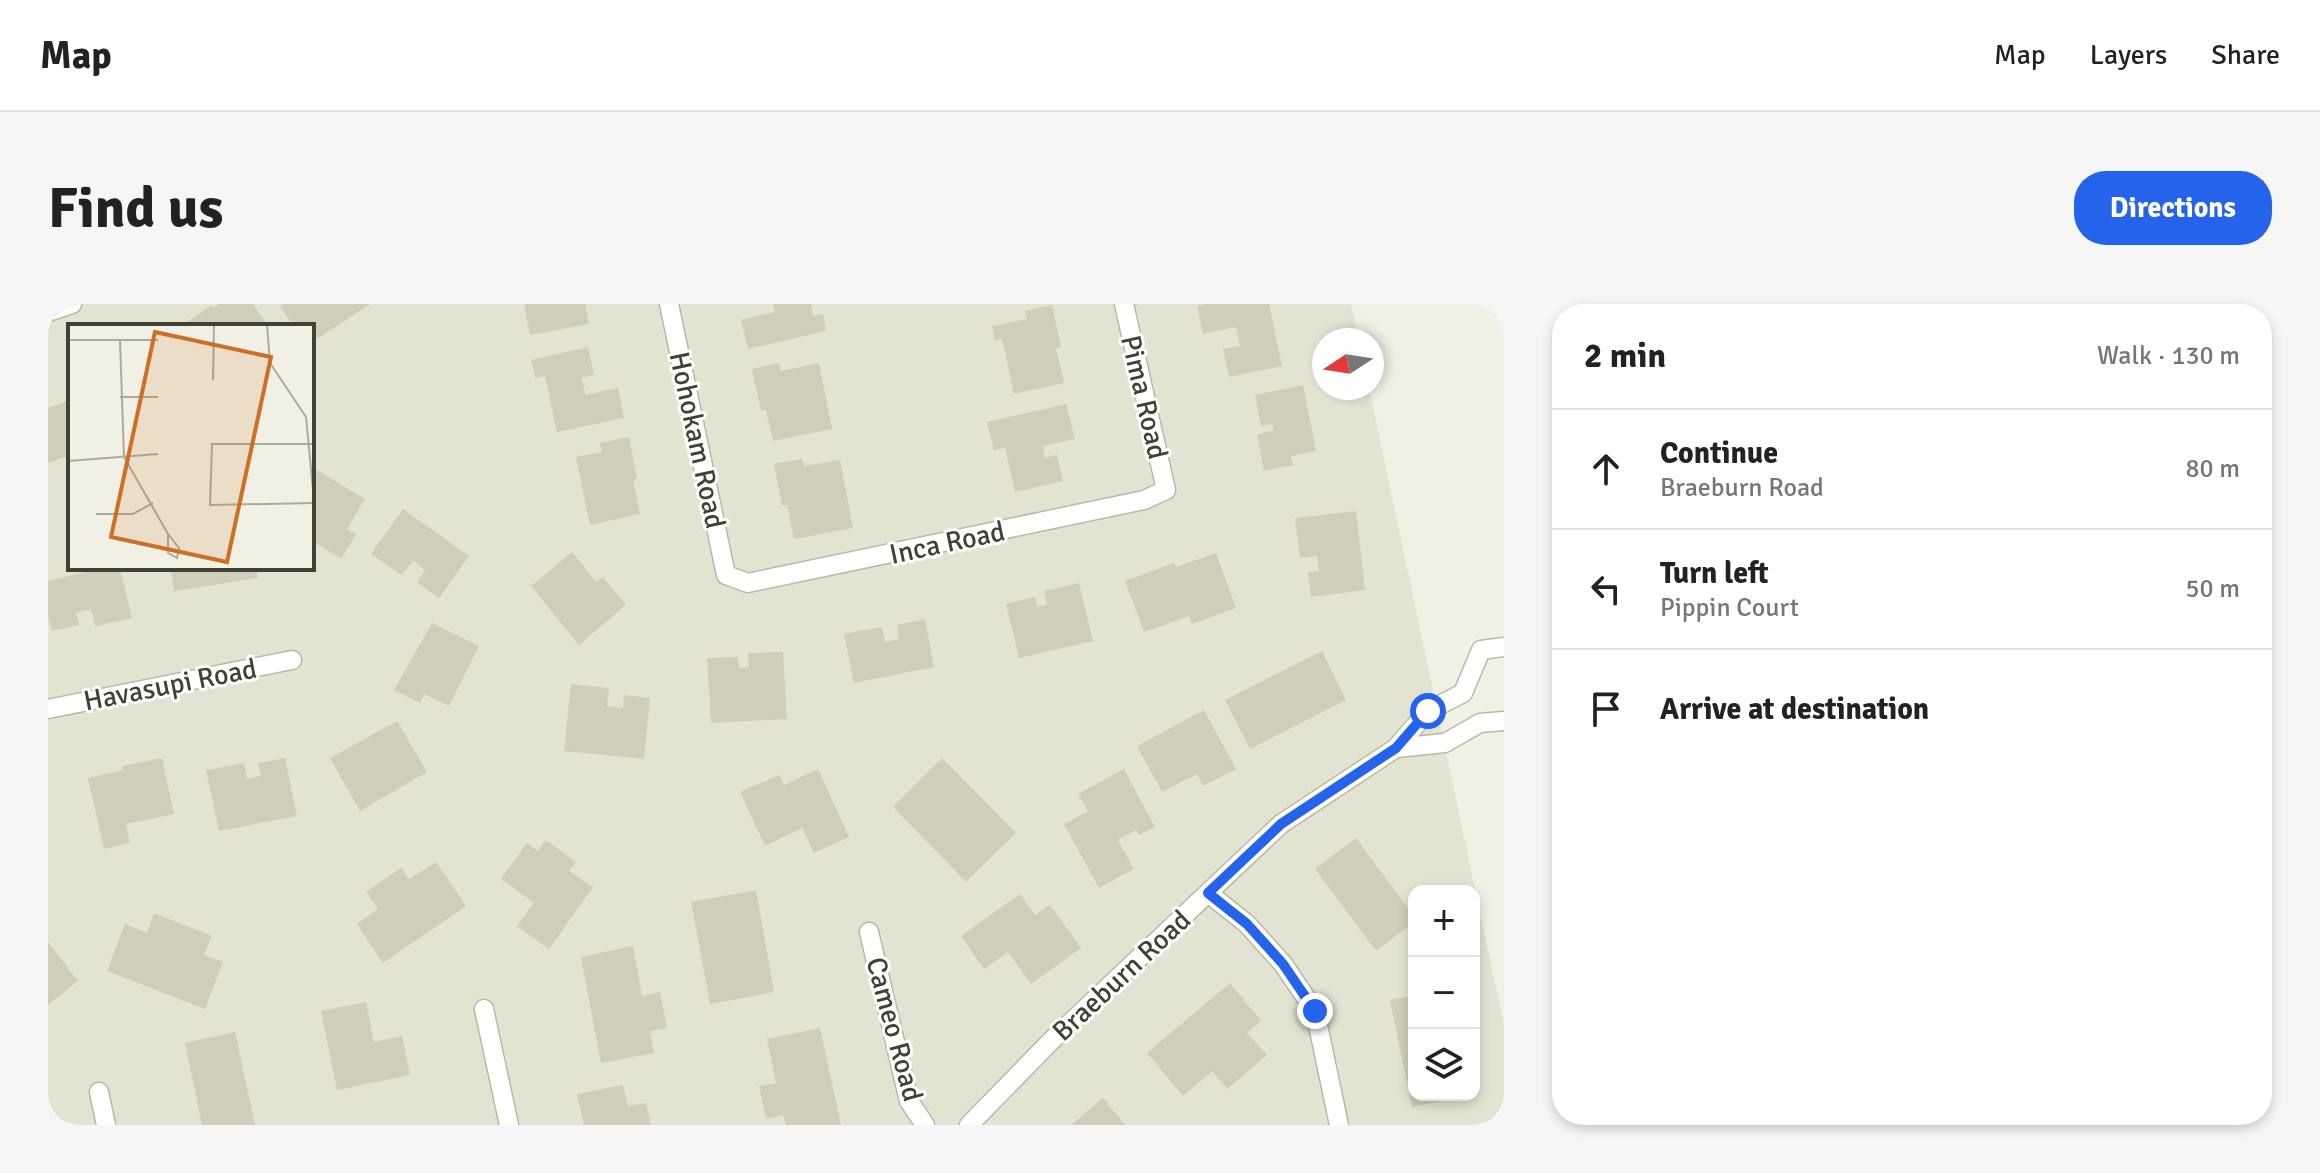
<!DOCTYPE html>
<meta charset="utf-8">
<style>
body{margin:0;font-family:Signika,sans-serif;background:#f6f6f6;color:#222}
.controls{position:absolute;right:24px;bottom:24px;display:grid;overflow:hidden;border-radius:16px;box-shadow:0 4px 12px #0003}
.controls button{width:72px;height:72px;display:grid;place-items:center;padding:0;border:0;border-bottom:2px solid #e0e0e0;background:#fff;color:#222;font:40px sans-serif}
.compass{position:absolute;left:1264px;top:24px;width:72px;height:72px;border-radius:50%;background:#fff;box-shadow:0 4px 12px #0003;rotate:258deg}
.stop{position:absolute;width:24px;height:24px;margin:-18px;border:6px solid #2563eb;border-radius:50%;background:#fff}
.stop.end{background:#2563eb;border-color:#fff;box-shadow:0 2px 8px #0008}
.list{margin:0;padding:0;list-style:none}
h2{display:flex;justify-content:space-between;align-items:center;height:104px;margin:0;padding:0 32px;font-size:34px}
h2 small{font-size:26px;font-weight:400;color:#767676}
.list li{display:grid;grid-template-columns:52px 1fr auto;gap:24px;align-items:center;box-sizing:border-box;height:120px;padding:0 32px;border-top:2px solid #e0e0e0}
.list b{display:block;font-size:30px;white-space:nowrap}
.list p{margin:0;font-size:26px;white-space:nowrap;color:#767676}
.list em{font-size:26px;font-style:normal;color:#767676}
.icon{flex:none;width:44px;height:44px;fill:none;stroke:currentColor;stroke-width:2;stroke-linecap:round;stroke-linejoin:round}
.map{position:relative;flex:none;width:1456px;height:821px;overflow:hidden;border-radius:32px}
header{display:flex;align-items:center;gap:48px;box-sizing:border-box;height:112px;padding:0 40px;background:#fff;border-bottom:2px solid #e0e0e0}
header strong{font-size:38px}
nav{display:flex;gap:44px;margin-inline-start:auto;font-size:28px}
.intro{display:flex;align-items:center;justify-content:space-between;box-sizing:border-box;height:192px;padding:0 48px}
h1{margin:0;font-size:56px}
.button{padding:20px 36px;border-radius:32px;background:#2563eb;color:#fff;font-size:28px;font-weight:700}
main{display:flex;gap:48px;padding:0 48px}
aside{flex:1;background:#fff;border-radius:32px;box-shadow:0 4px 12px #0003}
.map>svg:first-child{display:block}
.residential{fill:#e3e3d2;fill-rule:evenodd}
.building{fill:#d0ceba}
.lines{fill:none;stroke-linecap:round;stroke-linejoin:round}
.street-casing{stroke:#bab9a7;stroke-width:21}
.street{stroke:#fff;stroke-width:18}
.route{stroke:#2563eb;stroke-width:10}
.labels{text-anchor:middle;stroke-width:6;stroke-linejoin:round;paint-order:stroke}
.street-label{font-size:28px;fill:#414034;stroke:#fff}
.inset-road{fill:none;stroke:#aaaa9e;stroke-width:2}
.view{fill:#cd7027;fill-opacity:0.15;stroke:#cd7027;stroke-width:4}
.inset-edge{fill:none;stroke:#414034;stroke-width:4}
</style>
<header>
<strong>Map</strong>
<nav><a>Map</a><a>Layers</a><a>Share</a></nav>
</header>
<div class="intro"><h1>Find us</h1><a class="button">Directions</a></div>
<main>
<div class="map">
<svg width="1456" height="821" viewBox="0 0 1456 821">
<rect width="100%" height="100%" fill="#f0f0e4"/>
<path class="residential" d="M 0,0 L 1303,0 L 1311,36 L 1276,36 L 1276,84 L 1321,84 L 1456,722 L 1456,821 L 0,821 ZM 22,22 L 264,22 L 264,264 L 22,264 ZM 1366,587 L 1426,587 L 1426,791 L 1366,791 Z"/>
<path class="building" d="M 171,0 L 205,0 L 220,22 L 133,22 L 164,1 L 166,4 Z
M 235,0 L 322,0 L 264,38 L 264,22 L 245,22 L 232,2 Z
M 476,0 L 537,0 L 541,20 L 482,31 Z
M 725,0 L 763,0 L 765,12 L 775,10 L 778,27 L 700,45 L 693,16 L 727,8 Z
M 1158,0 L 1221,0 L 1234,62 L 1181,73 L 1175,45 L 1192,42 L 1188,23 L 1155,30 L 1149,2 Z
M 1004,1 L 1013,43 L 1008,44 L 1016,79 L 966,90 L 954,35 L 947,36 L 944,22 L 979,15 L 977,7 Z
M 540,43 L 546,71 L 533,74 L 538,91 L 570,84 L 576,114 L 509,128 L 497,72 L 487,74 L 483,56 Z
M 731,59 L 733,67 L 771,59 L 784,125 L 725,137 L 718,106 L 713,107 L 704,65 Z
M 1255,81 L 1268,147 L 1243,152 L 1245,161 L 1216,167 L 1209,130 L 1226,127 L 1224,120 L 1213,122 L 1207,91 Z
M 22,96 L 22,151 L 0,159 L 0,104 Z
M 1018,100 L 1027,135 L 995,142 L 997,154 L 1009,151 L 1015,177 L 967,188 L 957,144 L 946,146 L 939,118 Z
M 581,133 L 589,175 L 585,176 L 592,210 L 542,221 L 528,153 L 554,148 L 552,139 Z
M 754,155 L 756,162 L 792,156 L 805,224 L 746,235 L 739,201 L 734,202 L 726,160 Z
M 264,163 L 317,195 L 299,225 L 308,230 L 293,255 L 264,237 Z
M 355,205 L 421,252 L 391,294 L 369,278 L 377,266 L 365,256 L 354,271 L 323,250 Z
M 1308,207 L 1317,286 L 1263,293 L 1260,268 L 1271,267 L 1269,252 L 1252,254 L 1247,214 Z
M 524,248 L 548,278 L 555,273 L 578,301 L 531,341 L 483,282 Z
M 1168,249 L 1188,304 L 1144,320 L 1141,312 L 1096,328 L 1077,277 L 1126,259 L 1128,263 Z
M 56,264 L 72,264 L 84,314 L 47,322 L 43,305 L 28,309 L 31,321 L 4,327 L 0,312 L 0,277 Z
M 123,264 L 208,264 L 210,274 L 126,287 Z
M 1031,279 L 1045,337 L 971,354 L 958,300 L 987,293 L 989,303 L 999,300 L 996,287 Z
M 877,315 L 886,363 L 806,379 L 796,330 L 834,323 L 837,338 L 851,335 L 849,321 Z
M 384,319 L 431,342 L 401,402 L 376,390 L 372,399 L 346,386 Z
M 1274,347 L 1298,396 L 1202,445 L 1177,396 Z
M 735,348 L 739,415 L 663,419 L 659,354 L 690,353 L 691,364 L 701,363 L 700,349 Z
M 523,380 L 561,384 L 559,402 L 575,404 L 576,391 L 602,394 L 596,455 L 516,447 Z
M 1156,406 L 1188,465 L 1155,482 L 1149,470 L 1114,488 L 1089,442 Z
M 349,417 L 379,468 L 312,507 L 282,454 Z
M 114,454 L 126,510 L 78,520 L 82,539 L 56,545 L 40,474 L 75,466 L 74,462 Z
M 237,454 L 249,512 L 171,527 L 158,466 L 196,459 L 199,475 L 213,472 L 210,459 Z
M 894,454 L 968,529 L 918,578 L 845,503 Z
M 770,465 L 801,533 L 766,549 L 754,524 L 717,542 L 692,488 L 731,471 L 736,481 Z
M 1076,465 L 1107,523 L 1091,531 L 1088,526 L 1070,536 L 1086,565 L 1051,584 L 1016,520 L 1040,507 L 1030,490 Z
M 1308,534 L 1366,612 L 1366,618 L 1328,647 L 1267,565 Z
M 498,536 L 528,558 L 521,567 L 545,583 L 501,645 L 469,622 L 486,599 L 453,575 L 479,539 L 490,547 Z
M 388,558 L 418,602 L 335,659 L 309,620 L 330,605 L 318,588 L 353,564 L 361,575 Z
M 708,586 L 726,688 L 662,700 L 643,598 Z
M 972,590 L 987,611 L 1002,601 L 1033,644 L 983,680 L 960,648 L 936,665 L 913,632 Z
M 106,609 L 164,632 L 156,651 L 175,658 L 157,705 L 59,667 L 77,620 L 99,629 Z
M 0,638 L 30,677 L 0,701 Z
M 585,642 L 594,692 L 612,688 L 619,724 L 602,727 L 606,749 L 553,759 L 533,653 Z
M 1182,679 L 1213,717 L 1199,729 L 1219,751 L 1179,785 L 1164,767 L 1135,792 L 1099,749 Z
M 1366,692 L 1366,791 L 1420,792 L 1364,803 L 1342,696 Z
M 318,698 L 326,738 L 354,732 L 362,771 L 289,786 L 273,707 Z
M 772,724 L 793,821 L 738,821 L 735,811 L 718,815 L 711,782 L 728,779 L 719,735 Z
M 187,728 L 207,821 L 154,821 L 137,739 Z
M 575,781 L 580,802 L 598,799 L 603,821 L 536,821 L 529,790 Z
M 1055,794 L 1077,821 L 1023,821 Z"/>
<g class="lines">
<defs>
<path id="street" d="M 621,0 L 678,271 L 700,279 L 1096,196 L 1118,186 L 1076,0
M 0,8 L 24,0
M 1456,343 L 1433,346 L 1415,389 L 1380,407 L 1348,444 L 1397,439 L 1432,419 L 1456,417
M 0,405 L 244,356
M 1160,589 L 1199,620 L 1235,660 L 1267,707 L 1291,821
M 821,628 L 861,797 L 877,821
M 436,705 L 461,821
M 51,788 L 58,821
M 921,821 L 1003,737 L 1233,520 L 1348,444"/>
</defs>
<use href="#street" class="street-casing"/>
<use href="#street" class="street"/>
</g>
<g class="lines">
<path class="route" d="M 1267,707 L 1235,660 L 1199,620 L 1160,589 L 1233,520 L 1348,444 L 1380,407"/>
</g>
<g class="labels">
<g class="street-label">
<text transform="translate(1097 93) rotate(77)" y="10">Pima Road</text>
<text transform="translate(650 136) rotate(78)" y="10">Hohokam Road</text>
<text transform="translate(899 238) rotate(-12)" y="10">Inca Road</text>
<text transform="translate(122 380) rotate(-11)" y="10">Havasupi Road</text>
<text transform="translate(1073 671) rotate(-43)" y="10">Braeburn Road</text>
<text transform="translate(847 725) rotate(75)" y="10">Cameo Road</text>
</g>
</g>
<g transform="translate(20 20)">
<rect width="246" height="246" fill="#f0f0e4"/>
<path class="inset-road" d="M 199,0 L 202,39 L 238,93 L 246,176M 0,16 L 90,16M 52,16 L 56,133 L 100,210M 145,56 L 146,0M 52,73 L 90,73M 246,120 L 144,120 L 142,181 L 246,179M 0,137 L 90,130M 28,190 L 65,190 L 85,179M 100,210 L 111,224 L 109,234 L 100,229 Z"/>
<path class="view" d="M 87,8 L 203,33 L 159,238 L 43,213 Z"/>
<rect width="246" height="246" class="inset-edge"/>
</g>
</svg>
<div class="controls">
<button>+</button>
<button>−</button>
<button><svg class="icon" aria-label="layers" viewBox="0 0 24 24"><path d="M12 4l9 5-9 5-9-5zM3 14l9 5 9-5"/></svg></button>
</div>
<svg class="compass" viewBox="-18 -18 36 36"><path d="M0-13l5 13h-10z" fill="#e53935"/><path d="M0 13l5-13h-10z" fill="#767676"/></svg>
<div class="stop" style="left:1380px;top:407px"></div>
<div class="stop end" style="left:1267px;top:707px"></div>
</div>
<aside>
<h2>2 min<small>Walk · 130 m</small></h2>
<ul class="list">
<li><svg class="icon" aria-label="ahead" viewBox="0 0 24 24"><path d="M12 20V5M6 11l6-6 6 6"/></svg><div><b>Continue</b><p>Braeburn Road</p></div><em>80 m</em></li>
<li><svg class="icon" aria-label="left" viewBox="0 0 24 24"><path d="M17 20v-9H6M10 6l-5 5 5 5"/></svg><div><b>Turn left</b><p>Pippin Court</p></div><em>50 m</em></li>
<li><svg class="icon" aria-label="arrive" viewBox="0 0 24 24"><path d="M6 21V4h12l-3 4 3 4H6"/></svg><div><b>Arrive at destination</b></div></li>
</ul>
</aside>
</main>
